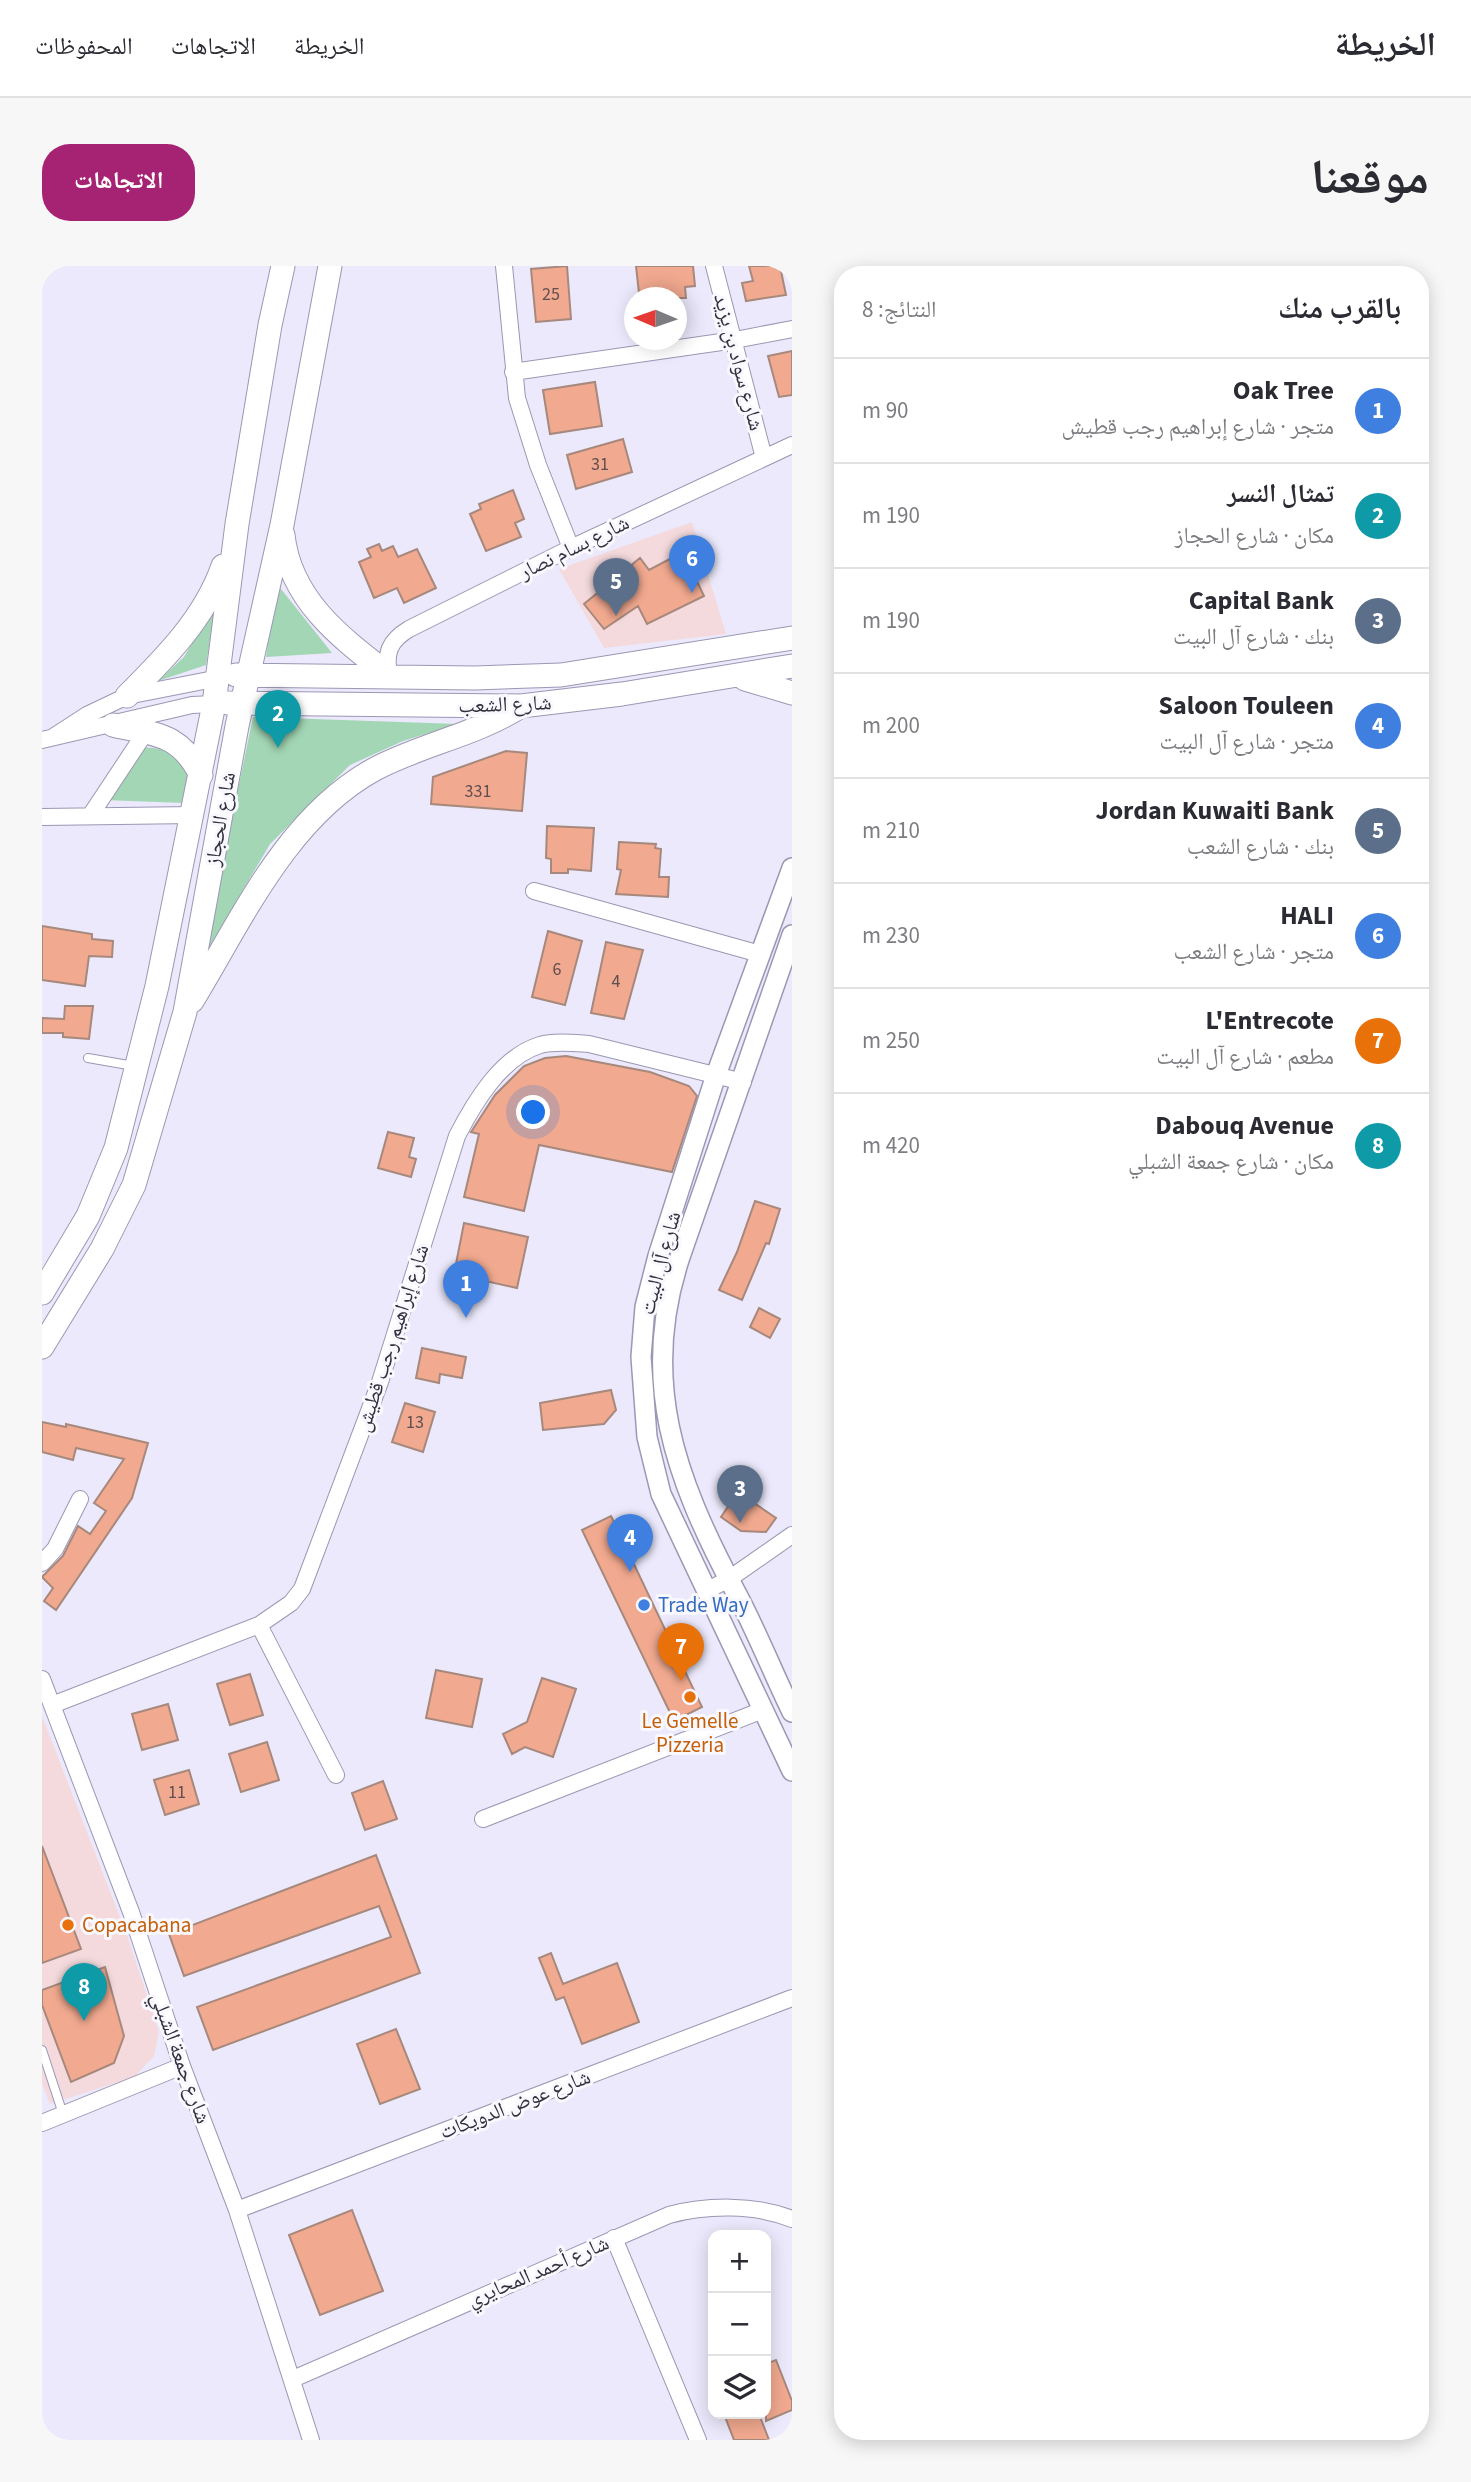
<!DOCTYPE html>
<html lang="ar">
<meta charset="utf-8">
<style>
body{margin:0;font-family:"Source Sans 3","Noto Naskh Arabic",sans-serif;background:#f7f7f7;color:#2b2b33;direction:rtl}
.controls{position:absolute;right:21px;bottom:21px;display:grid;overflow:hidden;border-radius:14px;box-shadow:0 4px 18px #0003}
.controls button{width:63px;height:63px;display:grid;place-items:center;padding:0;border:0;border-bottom:2px solid #e1e1e2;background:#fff;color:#2b2b33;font:35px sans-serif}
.compass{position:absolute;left:582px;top:21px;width:63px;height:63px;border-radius:50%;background:#fff;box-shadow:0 4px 18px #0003;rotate:272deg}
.you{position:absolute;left:492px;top:847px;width:24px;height:24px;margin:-18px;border:5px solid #fff;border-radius:50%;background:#1a73e8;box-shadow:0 0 0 10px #1a73e833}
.badge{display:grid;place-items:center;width:46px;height:46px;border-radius:50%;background:#a52372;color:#fff;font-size:23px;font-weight:700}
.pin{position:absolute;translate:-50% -58px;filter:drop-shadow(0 2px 4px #0008)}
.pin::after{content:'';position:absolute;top:37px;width:24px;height:21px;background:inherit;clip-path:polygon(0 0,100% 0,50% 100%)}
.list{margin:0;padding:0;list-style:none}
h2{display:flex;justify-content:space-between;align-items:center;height:91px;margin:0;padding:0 28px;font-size:30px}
h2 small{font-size:23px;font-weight:400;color:#7c7c81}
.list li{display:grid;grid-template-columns:46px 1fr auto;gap:21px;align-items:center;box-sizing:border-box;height:105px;padding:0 28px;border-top:2px solid #e1e1e2}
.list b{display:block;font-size:26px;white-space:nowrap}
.list p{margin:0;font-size:23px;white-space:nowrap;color:#7c7c81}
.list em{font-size:23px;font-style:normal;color:#7c7c81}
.icon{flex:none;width:38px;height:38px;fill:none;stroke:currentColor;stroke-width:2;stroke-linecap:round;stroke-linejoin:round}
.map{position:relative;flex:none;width:750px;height:2174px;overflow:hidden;direction:ltr;border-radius:28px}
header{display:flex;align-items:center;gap:42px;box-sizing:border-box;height:98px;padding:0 35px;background:#fff;border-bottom:2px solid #e1e1e2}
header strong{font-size:33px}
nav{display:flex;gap:38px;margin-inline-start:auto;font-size:24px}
.intro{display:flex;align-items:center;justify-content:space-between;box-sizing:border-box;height:168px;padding:0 42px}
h1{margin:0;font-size:49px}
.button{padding:18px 32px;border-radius:28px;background:#a52372;color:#fff;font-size:24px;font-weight:700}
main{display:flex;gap:42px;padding:0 42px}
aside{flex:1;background:#fff;border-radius:28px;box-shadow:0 4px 18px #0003}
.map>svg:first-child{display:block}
.commercial{fill:#f4dadd}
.green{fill:#a2d6b4}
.building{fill:#f1a98f;stroke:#a7887c;stroke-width:2}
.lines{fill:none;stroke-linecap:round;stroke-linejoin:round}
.service-casing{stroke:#9b97b4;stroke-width:10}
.minor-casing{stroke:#9b97b4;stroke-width:18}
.tertiary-casing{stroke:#9b97b4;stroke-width:22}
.secondary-casing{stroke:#9b97b4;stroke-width:25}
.service{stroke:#fff;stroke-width:8}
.minor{stroke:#fff;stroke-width:16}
.tertiary{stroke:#fff;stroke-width:19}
.secondary{stroke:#fff;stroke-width:23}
.shop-dot{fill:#3f7fe0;stroke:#f8f8fe;stroke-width:2.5}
.food-dot{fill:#e8710a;stroke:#f8f8fe;stroke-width:2.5}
.labels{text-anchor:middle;stroke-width:6;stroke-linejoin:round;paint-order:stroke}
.number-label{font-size:18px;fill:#614e50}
.street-label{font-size:21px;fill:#31303b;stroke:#f8f8fe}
.shop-label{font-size:21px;fill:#366cbe;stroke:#f8f8fe;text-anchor:start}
.food-label{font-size:21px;fill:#c56008;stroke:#f8f8fe}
</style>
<header>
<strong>الخريطة</strong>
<nav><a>الخريطة</a><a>الاتجاهات</a><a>المحفوظات</a></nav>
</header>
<div class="intro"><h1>موقعنا</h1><a class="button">الاتجاهات</a></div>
<main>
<aside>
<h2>بالقرب منك<small>النتائج: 8</small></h2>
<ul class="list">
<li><span class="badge" style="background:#3f7fe0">1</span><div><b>Oak Tree</b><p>متجر · شارع إبراهيم رجب قطيش</p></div><em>90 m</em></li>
<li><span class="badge" style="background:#0f9aa8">2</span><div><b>تمثال النسر</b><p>مكان · شارع الحجاز</p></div><em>190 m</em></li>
<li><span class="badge" style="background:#5c6f8a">3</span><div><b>Capital Bank</b><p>بنك · شارع آل البيت</p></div><em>190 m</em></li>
<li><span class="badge" style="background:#3f7fe0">4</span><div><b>Saloon Touleen</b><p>متجر · شارع آل البيت</p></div><em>200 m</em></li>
<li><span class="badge" style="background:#5c6f8a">5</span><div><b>Jordan Kuwaiti Bank</b><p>بنك · شارع الشعب</p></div><em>210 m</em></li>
<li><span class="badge" style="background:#3f7fe0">6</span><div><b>HALI</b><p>متجر · شارع الشعب</p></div><em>230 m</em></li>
<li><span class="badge" style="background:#e8710a">7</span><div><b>L'Entrecote</b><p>مطعم · شارع آل البيت</p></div><em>250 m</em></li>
<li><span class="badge" style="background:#0f9aa8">8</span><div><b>Dabouq Avenue</b><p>مكان · شارع جمعة الشبلي</p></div><em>420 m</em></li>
</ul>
</aside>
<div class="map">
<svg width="750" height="2174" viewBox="0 0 750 2174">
<rect width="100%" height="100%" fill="#ebe9fb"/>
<path class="commercial" d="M 650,256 L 684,368 L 562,382 L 517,303 Z
M 0,1450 L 86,1672 L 117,1766 L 112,1790 L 92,1811 L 8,1838 L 0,1817 Z"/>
<path class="green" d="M 235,318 L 290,387 L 224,391 Z
M 174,336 L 164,399 L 116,415 L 142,391 Z
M 211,451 L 416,458 L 361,475 L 308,499 L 228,578 L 161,692 Z
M 98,481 C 120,482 134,485 147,504 L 142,537 L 62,534 Z"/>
<path class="building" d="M 525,0 L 529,53 L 494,56 L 489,3 Z
M 594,0 L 651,0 L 653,20 L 643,21 L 644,32 L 617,32 L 617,25 L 597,27 Z
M 707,0 L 738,0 L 744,29 L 704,35 L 700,17 L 711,15 Z
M 750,85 L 750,129 L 737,131 L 726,90 Z
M 553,116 L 560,160 L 508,168 L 501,124 Z
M 581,173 L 590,206 L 534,223 L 525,189 Z
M 471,224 L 482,253 L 473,257 L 479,271 L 444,285 L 428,248 L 439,243 L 437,238 Z
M 337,278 L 340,285 L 351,280 L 356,291 L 375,283 L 394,322 L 362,337 L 355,322 L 332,332 L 317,296 L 329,291 L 325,283 Z
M 647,283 L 656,304 L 651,307 L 662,330 L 605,358 L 596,340 L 562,363 L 542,338 L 598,292 L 607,304 Z
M 464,485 L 485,487 L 480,545 L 389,538 L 391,511 Z
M 505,560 L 552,562 L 549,605 L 526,603 L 526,607 L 509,607 L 509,593 L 504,592 Z
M 577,576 L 614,578 L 613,582 L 619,583 L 617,611 L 627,611 L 626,631 L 574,628 L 579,604 L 575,603 Z
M 0,660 L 50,668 L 50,673 L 71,675 L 70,691 L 47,690 L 43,720 L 0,714 Z
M 506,665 L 540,675 L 523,739 L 490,731 Z
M 564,676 L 601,684 L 582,753 L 549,747 Z
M 23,740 L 51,740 L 47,773 L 21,771 L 21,767 L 0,767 L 0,752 L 22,753 Z
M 524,790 L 608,806 L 647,820 L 655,830 L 630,906 L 497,879 L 482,945 L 422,931 L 437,868 L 429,866 L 453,829 L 482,800 L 503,792 Z
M 346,866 L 372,872 L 367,891 L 374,893 L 369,911 L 336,902 Z
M 713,935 L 738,943 L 727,978 L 724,977 L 700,1034 L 677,1024 L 695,986 Z
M 422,957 L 486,971 L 475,1022 L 412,1008 Z
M 717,1042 L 738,1053 L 728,1072 L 708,1061 Z
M 380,1082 L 424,1091 L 420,1112 L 398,1108 L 397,1117 L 374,1112 Z
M 569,1124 L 574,1144 L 562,1158 L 501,1164 L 498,1137 Z
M 363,1137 L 393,1146 L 381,1186 L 350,1176 Z
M 0,1156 L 24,1161 L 24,1158 L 106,1177 L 90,1232 L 14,1344 L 2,1335 L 11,1322 L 0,1311 L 21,1290 L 36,1260 L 48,1268 L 64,1245 L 52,1237 L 82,1193 L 34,1182 L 31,1194 L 0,1186 Z
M 696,1226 L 734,1252 L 724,1266 L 699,1265 L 679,1251 Z
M 569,1250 L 660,1441 L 632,1455 L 540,1264 Z
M 394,1404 L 440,1413 L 430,1461 L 384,1452 Z
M 208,1408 L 221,1449 L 188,1459 L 175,1418 Z
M 500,1412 L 534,1423 L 511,1491 L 483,1481 L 470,1488 L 461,1468 L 485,1456 Z
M 126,1438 L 136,1474 L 100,1484 L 90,1448 Z
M 225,1476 L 237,1514 L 199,1526 L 187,1488 Z
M 147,1504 L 157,1538 L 123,1549 L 112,1514 Z
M 341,1515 L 355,1553 L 323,1564 L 310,1527 Z
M 0,1580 L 39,1683 L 0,1697 Z
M 334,1589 L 378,1707 L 171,1784 L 155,1741 L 349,1671 L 337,1640 L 142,1710 L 127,1668 Z
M 509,1687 L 521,1718 L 575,1697 L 597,1756 L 540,1778 L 522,1731 L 514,1734 L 497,1692 Z
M 63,1701 L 82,1770 L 72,1797 L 29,1816 L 0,1739 L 0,1724 Z
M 354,1763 L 378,1823 L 338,1838 L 315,1778 Z
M 310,1944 L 341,2025 L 278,2049 L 247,1969 Z
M 734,2094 L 750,2135 L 750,2144 L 724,2155 L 724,2098 Z
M 682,2148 L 717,2148 L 727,2174 L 692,2174 Z"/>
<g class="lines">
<defs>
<path id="service" d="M 46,792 L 92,800
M 0,1784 L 21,1848"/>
<path id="minor" d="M 462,0 L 475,132 L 496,199 L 529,282
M 672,0 L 722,192
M 471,106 L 693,74 L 750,63
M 347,409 C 343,387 347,375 367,363 L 529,282 L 750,179
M 11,471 L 45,449 L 85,430 L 177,412
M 0,474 L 150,439 L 172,438
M 48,550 L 103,467
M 0,551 L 152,549
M 492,625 L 718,688
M 0,1297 L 13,1283 L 38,1233
M 664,1325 L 687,1313 L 750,1269
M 217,1359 L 294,1509
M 0,1413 L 89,1646 L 140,1800 L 195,1944 L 269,2174
M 10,1439 L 217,1359 L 249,1337 L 260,1323 L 338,1116 L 415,870 C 432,837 459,791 498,779 C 513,775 531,777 547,778 L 701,816
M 441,1553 L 721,1444
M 0,1857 L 140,1800
M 195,1944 L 750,1732
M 572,1972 L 656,2174
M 251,2113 L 627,1949 C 664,1939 713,1938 750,1953"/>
<path id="tertiary" d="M 750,602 L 674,809 L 616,990 L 603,1041 L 599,1091 L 605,1171 L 619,1228 L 750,1505
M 750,669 L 638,991 C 597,1114 633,1211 691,1321 C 713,1361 730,1405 750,1446"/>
<path id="secondary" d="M 241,269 C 248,334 299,372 347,409
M 194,409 L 433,412 L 519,409 L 750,372
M 703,413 L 750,427
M 85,430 C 123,392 163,352 181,300
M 186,437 L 479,440 L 580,428 L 750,400
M 71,459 C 113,469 137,466 159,509
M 150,735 C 200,653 245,551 333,503 C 380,478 434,469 479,440
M 0,1027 L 46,950 L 74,882 L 115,720 L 172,438 L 195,258 L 228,59 L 241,0
M 0,1081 L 60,983 L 92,919 L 143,746 L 195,460 L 240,259 L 288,0"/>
</defs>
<use href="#service" class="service-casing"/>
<use href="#minor" class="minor-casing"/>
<use href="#tertiary" class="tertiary-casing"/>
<use href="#secondary" class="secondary-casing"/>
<use href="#service" class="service"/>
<use href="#minor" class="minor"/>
<use href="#tertiary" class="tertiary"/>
<use href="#secondary" class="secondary"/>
</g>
<circle class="shop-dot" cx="602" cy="1339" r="7"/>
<g class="food-dot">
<circle cx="648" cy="1431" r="7"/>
<circle cx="26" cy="1659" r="7"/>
</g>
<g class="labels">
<g class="number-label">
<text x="509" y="34">25</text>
<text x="558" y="204">31</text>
<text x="436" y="531">331</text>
<text x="515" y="709">6</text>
<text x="574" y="721">4</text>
<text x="373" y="1162">13</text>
<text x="135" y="1532">11</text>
</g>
<g class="street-label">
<text transform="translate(697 96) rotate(75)" y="7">شارع سواد بن يزيد</text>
<text transform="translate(532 281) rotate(-26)" y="7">شارع بسام نصار</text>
<text transform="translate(463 438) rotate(-2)" y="7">شارع الشعب</text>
<text transform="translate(178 553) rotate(-80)" y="7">شارع الحجاز</text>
<text transform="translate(618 997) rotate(-75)" y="7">شارع آل البيت</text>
<text transform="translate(350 1072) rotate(-72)" y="7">شارع إبراهيم رجب قطيش</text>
<text transform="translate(139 1792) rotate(70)" y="7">شارع جمعة الشبلي</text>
<text transform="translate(473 1838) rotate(-21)" y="7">شارع عوض الدويكات</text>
<text transform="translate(496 2005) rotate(-23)" y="7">شارع أحمد المحايري</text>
</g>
<g class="shop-label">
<text x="616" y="1346">Trade Way</text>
</g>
<g class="food-label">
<text x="648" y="1462">Le Gemelle<tspan x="648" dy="24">Pizzeria</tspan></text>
<text x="40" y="1666" text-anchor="start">Copacabana</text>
</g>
</g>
</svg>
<div class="controls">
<button>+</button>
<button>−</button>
<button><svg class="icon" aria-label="layers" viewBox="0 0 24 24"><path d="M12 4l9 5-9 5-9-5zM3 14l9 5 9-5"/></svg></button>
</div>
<svg class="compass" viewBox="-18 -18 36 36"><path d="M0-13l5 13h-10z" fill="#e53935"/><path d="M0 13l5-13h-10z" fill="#7c7c81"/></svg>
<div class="you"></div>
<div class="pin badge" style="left:424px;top:1052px;background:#3f7fe0">1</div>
<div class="pin badge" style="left:236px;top:482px;background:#0f9aa8">2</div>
<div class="pin badge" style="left:698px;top:1257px;background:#5c6f8a">3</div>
<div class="pin badge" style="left:588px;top:1306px;background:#3f7fe0">4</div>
<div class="pin badge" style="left:574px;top:350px;background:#5c6f8a">5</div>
<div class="pin badge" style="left:650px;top:327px;background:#3f7fe0">6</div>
<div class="pin badge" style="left:639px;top:1415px;background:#e8710a">7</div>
<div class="pin badge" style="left:42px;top:1755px;background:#0f9aa8">8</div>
</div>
</main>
